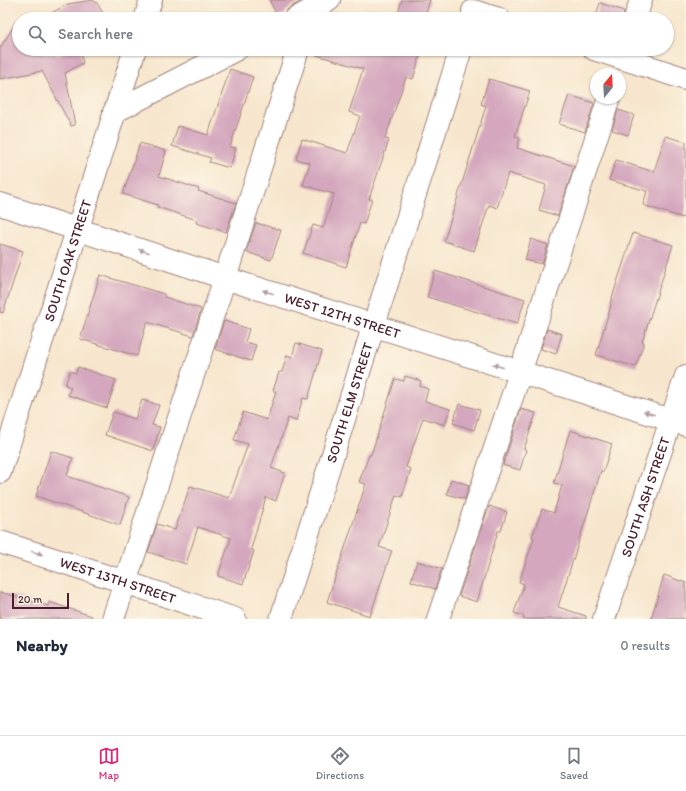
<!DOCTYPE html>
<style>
body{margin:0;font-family:Itim,sans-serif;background:#f6f6f7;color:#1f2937}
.compass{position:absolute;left:590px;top:68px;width:36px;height:36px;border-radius:50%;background:#fff;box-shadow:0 1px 3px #0004;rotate:18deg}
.scale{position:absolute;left:12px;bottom:10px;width:57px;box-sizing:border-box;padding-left:4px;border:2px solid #4a1f2b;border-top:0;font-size:11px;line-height:14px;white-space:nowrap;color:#4a1f2b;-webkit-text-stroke:3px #fcf5e5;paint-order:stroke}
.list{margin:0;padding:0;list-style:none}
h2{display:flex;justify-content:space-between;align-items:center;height:52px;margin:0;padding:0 16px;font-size:17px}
h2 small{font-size:13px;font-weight:400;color:#747a83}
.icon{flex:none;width:22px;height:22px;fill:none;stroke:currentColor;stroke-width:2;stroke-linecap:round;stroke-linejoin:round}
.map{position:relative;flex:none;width:686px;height:619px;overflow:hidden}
.search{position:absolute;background:#fff;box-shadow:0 1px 3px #0004;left:12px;right:12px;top:12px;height:44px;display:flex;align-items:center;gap:10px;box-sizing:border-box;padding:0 14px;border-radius:22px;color:#747a83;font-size:15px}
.sheet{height:116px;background:#fff}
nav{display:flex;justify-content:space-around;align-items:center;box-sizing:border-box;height:56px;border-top:1px solid #e0e1e3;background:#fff;font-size:11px;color:#747a83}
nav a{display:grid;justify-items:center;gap:2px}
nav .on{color:#db2777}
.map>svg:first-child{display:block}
.building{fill:#d4a7be}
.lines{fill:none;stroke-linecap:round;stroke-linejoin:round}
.minor-casing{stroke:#a0827c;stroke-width:24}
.minor{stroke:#fff;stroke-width:22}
.oneway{fill:#ae9aa0}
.labels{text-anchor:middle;stroke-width:3;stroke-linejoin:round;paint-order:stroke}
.street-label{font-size:14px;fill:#4a1f2b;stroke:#fcf5e5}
</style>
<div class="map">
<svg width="686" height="619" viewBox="0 0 686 619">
<rect width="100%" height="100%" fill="#fcf5e5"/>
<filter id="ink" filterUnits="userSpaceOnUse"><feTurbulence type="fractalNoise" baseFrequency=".025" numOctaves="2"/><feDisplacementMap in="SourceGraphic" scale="8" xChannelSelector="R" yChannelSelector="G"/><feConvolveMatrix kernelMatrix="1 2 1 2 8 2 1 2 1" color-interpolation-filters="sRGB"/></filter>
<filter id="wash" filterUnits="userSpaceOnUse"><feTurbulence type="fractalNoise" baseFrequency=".012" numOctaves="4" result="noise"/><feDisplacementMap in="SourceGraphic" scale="16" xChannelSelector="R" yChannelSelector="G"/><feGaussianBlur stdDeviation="0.9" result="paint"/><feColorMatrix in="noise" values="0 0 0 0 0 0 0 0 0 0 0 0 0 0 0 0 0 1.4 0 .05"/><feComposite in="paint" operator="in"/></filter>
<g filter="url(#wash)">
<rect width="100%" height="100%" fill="#f7e6cd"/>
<g id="blocks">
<path class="building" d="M 93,0 L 97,3 L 106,19 L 40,19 L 68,4 Z
M 269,0 L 303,0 L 289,8 L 284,14 L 278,17 Z
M 402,0 L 430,0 L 424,19 L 396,19 Z
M 600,3 L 624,11 L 623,19 L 595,19 Z
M 19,18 L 19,49 L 41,49 L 44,54 L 52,53 L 58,56 L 71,49 L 80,49 L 83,63 L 65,73 L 75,125 L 71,126 L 42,71 L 0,79 L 0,48 Z
M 310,49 L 422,49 L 413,79 L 406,77 L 385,139 L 389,140 L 369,199 L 372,199 L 364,224 L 360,223 L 346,267 L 303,253 L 313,225 L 323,228 L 334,194 L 303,185 L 310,163 L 296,159 L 302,139 L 347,153 L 360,116 L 349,112 L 363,69 L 310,53 Z
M 230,69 L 253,77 L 230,147 L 236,148 L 230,168 L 209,162 L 211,158 L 172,146 L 178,126 L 208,135 Z
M 489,79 L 530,91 L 515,136 L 520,138 L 517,148 L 574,166 L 558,216 L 539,210 L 546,185 L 508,173 L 497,208 L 489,205 L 474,251 L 444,241 L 486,106 L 481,104 Z
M 569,95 L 594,103 L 585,132 L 559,124 Z
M 618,110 L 634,115 L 628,135 L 612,130 Z
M 665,136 L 686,142 L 686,208 L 683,218 L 643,205 L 647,191 L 609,180 L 616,160 L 654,172 Z
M 140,143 L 166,151 L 159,176 L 199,189 L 198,191 L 236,203 L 226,232 L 196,223 L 197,220 L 157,207 L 158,205 L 123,194 Z
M 256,223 L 281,230 L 271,260 L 246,252 Z
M 633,233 L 673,245 L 642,342 L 644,342 L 636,367 L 596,355 L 611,305 L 610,304 Z
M 531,239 L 548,245 L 542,264 L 525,260 Z
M 0,244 L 23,251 L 3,313 L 0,312 Z
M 435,271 L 525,299 L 517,324 L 427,297 Z
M 100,275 L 164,294 L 164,297 L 201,309 L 193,336 L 147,322 L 137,356 L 80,339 Z
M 224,321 L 249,329 L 245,342 L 256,345 L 251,361 L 215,349 Z
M 547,329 L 562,334 L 556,354 L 541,349 Z
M 296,343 L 322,351 L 308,399 L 303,398 L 296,421 L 288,418 L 271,468 L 285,473 L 276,501 L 266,497 L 251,549 L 254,551 L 243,584 L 218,576 L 231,538 L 198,527 L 186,564 L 148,552 L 157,524 L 175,530 L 190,486 L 229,498 L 248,444 L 234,440 L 243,412 L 267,420 L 276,391 L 273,391 L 279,372 L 282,372 L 287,355 L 292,357 Z
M 78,367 L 116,380 L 107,408 L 68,395 L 71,387 L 65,385 L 70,371 L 76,373 Z
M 405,376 L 421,381 L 420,386 L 428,389 L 425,401 L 450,409 L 445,425 L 423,418 L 406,467 L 411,469 L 402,497 L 396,495 L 379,547 L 392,551 L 391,553 L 370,616 L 327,602 L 366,484 L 359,482 L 369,455 L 371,455 L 395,379 L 404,381 Z
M 142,400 L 159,405 L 152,425 L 160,427 L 153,451 L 105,435 L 113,412 L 135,419 Z
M 459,404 L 480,410 L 474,430 L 453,423 Z
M 521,409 L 536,413 L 524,449 L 526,450 L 520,470 L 503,465 Z
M 570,430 L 612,444 L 603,472 L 601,471 L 558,607 L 586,616 L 586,619 L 523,619 L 524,616 L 514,613 L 524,584 L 519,582 L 534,538 L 532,537 L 542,509 L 554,513 L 562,485 L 554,483 Z
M 51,451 L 73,458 L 67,476 L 129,497 L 120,525 L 36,496 Z
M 451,479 L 469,485 L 465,499 L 447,494 Z
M 489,506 L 507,512 L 501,531 L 498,531 L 477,602 L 459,596 Z
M 417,561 L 442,569 L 435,589 L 411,581 Z
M 664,575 L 686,583 L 686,619 L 651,619 Z
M 0,592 L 48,606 L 49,602 L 92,616 L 91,619 L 0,619 Z"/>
</g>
</g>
<g filter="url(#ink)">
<use href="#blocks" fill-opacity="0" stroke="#a0827c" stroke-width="1"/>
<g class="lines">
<defs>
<g id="minor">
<path d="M 473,11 L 499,19"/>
<path d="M 145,19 L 151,0"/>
<path d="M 295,19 L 329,0"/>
<path d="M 635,19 L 641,0"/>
<path d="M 594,49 L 686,79"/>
<path d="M 114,112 L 237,49"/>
<path id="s1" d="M 0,204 L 225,278 L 686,425"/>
<path id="s2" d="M 0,472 L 135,49"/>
<path id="s3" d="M 0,542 L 125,582 L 235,619"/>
<path d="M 113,619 L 225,278 L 298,49"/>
<path id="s4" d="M 281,619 L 461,49"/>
<path d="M 438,619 L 520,373 L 609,98"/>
<path id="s5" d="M 604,619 L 686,376"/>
</g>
</defs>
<use href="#minor" class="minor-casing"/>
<use href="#minor" class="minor"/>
</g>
<defs><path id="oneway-solid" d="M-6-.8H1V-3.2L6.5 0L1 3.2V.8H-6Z"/></defs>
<g class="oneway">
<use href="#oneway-solid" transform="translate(144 251) rotate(-162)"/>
<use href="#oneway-solid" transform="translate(268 292) rotate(-162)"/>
<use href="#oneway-solid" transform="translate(498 366) rotate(-162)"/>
<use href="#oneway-solid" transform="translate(649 413) rotate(-163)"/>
<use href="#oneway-solid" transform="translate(37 553) rotate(18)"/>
</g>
</g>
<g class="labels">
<g class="street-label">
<text dy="5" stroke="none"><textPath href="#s2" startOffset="222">SOUTH OAK STREET</textPath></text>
<text dy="5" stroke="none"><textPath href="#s1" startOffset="360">WEST 12TH STREET</textPath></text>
<text dy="5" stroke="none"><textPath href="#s4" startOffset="227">SOUTH ELM STREET</textPath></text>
<text dy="5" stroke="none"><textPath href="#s5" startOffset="129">SOUTH ASH STREET</textPath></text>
<text dy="5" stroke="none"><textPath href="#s3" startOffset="124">WEST 13TH STREET</textPath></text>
</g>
</g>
</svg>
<svg class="compass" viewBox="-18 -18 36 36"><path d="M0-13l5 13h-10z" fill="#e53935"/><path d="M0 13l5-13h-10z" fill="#747a83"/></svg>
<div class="scale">20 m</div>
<div class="search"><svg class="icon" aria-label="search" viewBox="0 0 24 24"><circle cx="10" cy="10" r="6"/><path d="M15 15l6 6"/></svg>Search here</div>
</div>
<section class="sheet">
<h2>Nearby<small>0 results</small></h2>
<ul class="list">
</ul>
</section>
<nav>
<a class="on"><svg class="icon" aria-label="map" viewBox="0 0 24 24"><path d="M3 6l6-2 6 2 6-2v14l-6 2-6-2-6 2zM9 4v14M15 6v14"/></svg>Map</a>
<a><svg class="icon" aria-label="directions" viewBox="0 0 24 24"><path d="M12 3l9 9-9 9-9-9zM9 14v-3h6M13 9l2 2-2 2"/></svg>Directions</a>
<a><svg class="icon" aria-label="saved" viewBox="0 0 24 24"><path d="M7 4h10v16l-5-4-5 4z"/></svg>Saved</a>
</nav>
